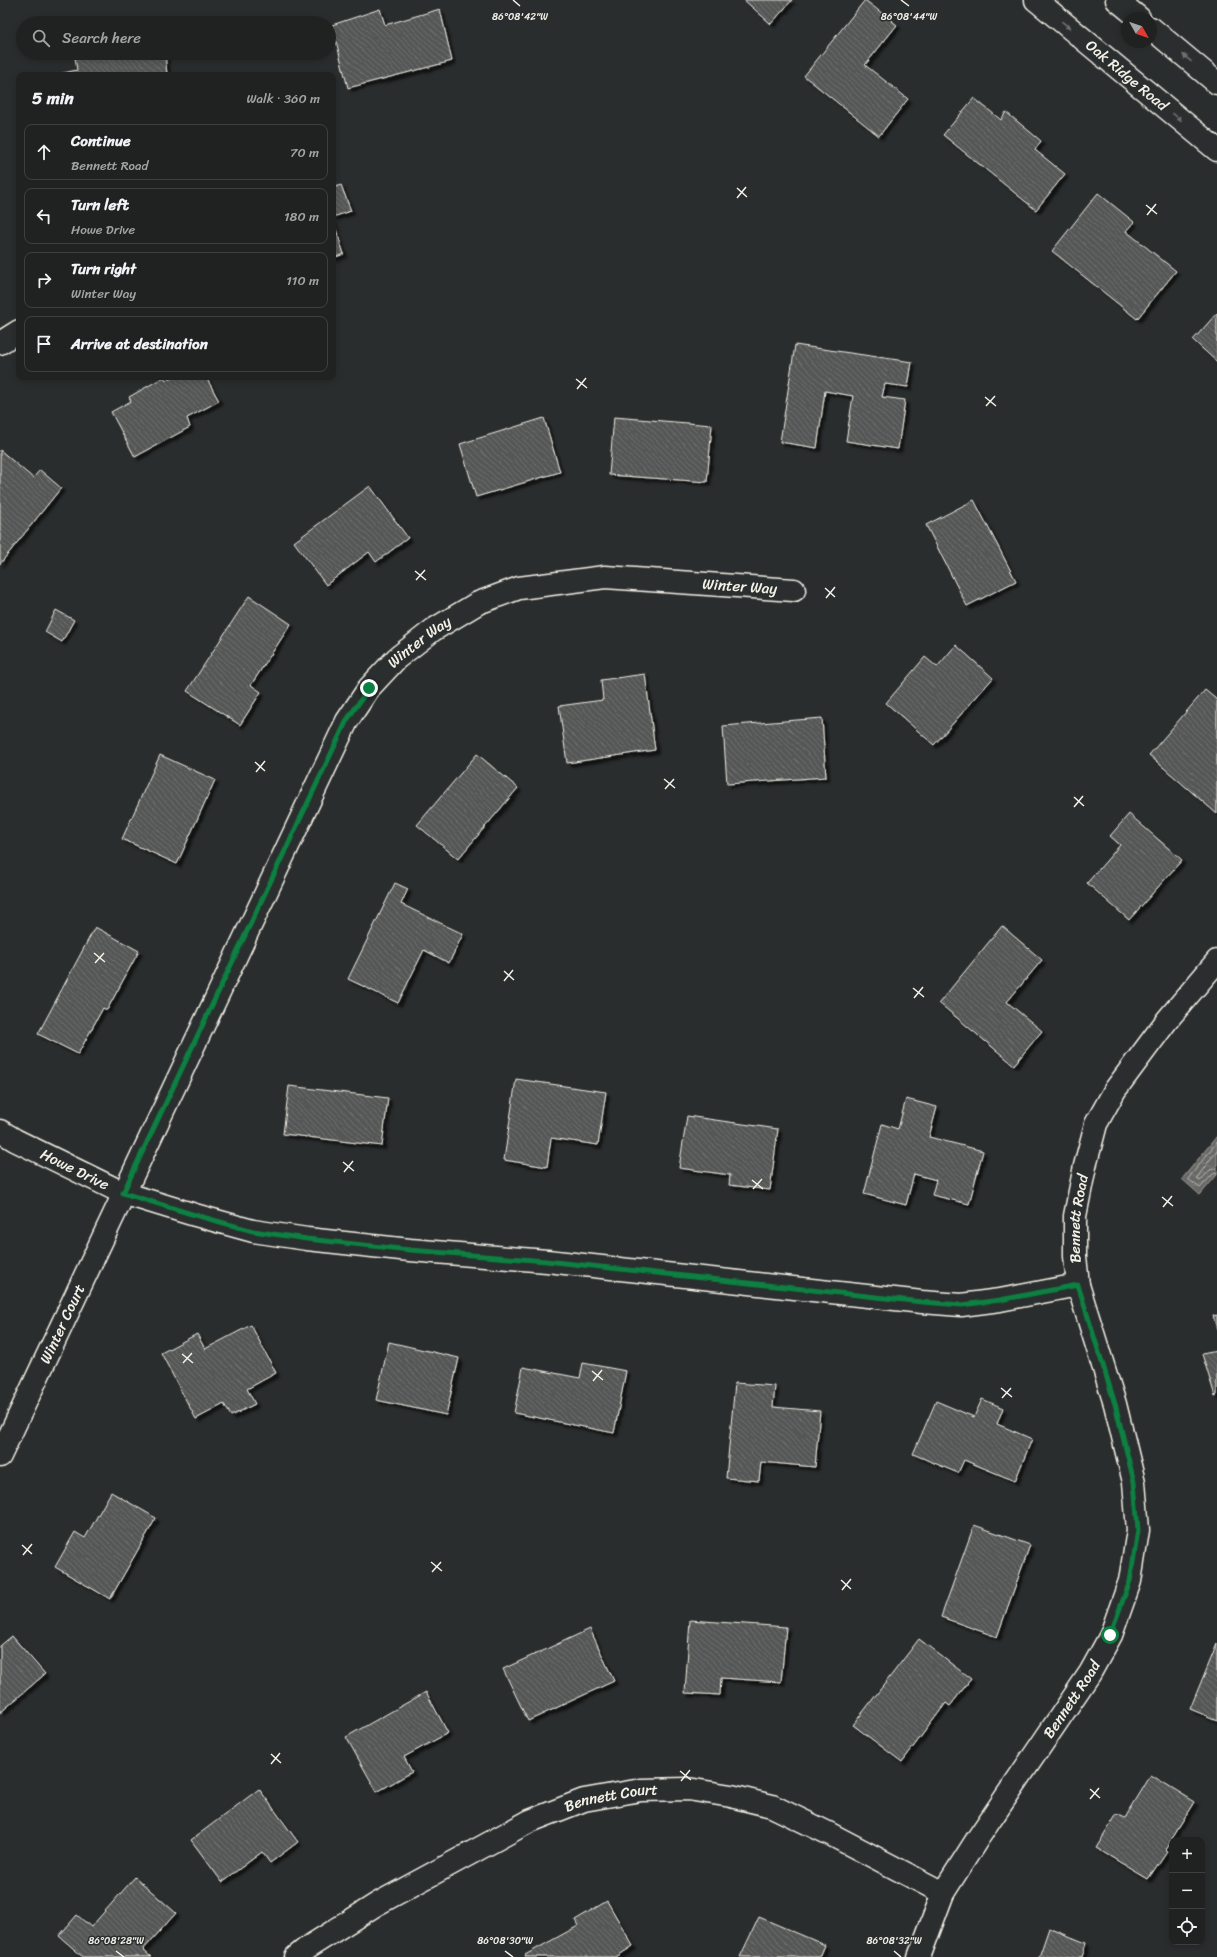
<!DOCTYPE html>
<meta charset="utf-8">
<style>
body{margin:0;font-family:Sriracha,sans-serif;background:#2d2f2f;color:#f1f3f6}
.controls{position:absolute;right:12px;bottom:12px;display:grid;overflow:hidden;border-radius:8px;box-shadow:0 2px 6px #0003}
.controls button{width:36px;height:36px;display:grid;place-items:center;padding:0;border:0;border-bottom:1px solid #3d3f40;background:#202222;color:#f1f3f6;font:20px sans-serif}
.compass{position:absolute;left:1121px;top:12px;width:36px;height:36px;border-radius:50%;background:#202222;box-shadow:0 2px 6px #0003;rotate:130deg}
.stop{position:absolute;width:12px;height:12px;margin:-9px;border:3px solid #0b8043;border-radius:50%;background:#fff}
.stop.end{background:#0b8043;border-color:#fff;box-shadow:0 1px 4px #0008}
.list{margin:0;padding:0;list-style:none}
h2{display:flex;justify-content:space-between;align-items:center;height:52px;margin:0;padding:0 16px;font-size:17px}
h2 small{font-size:13px;font-weight:400;color:#a2a4a5}
.list li{display:grid;grid-template-columns:26px 1fr auto;gap:12px;align-items:center;box-sizing:border-box;height:56px;margin:0 8px 8px;padding:0 8px;border:1px solid #3d3f40;border-radius:8px}
.list b{display:block;font-size:15px;white-space:nowrap}
.list p{margin:0;font-size:13px;white-space:nowrap;color:#a2a4a5}
.list em{font-size:13px;font-style:normal;color:#a2a4a5}
.icon{flex:none;width:22px;height:22px;fill:none;stroke:currentColor;stroke-width:2;stroke-linecap:round;stroke-linejoin:round}
.map{position:relative;flex:none;width:1217px;height:1957px;overflow:hidden}
.search{position:absolute;background:#202222;box-shadow:0 2px 6px #0003;left:16px;top:16px;width:320px;height:44px;display:flex;align-items:center;gap:10px;box-sizing:border-box;padding:0 14px;border-radius:22px;color:#a2a4a5;font-size:15px}
.panel{position:absolute;background:#202222;box-shadow:0 2px 6px #0003;left:16px;top:72px;width:320px;height:308px;border-radius:8px}
.map>svg:first-child{display:block}
.water{fill:url(#water-waves);stroke:#9f9f9a}
.lines{fill:none;stroke-linecap:round;stroke-linejoin:round}
.shore{stroke:#bcbab4;stroke-width:1}
.building{fill:url(#building-back-hatch);stroke:#f4f1e8;filter:url(#shadow)}
.minor-casing{stroke:#f4f1e8;stroke-width:25}
.minor{stroke:#2a2d2e;stroke-width:22}
.oneway{fill:#71726f}
.route{stroke:#0b8043;stroke-width:5}
.ticks{fill:none;stroke:#f4f1e8;stroke-width:1.5}
.labels{text-anchor:middle;stroke-width:3;stroke-linejoin:round;paint-order:stroke}
.street-label{font-size:15px;fill:#f4f1e8;stroke:#2a2d2e}
.ticks-label{font-size:10px;text-anchor:middle;fill:#f4f1e8;stroke:#2a2d2e;stroke-width:3;stroke-linejoin:round;paint-order:stroke}
</style>
<div class="map">
<svg width="1217" height="1957" viewBox="0 0 1217 1957">
<defs>
<pattern id="water-waves" width="16" height="10" patternUnits="userSpaceOnUse"><rect width="16" height="10" fill="#676866"/><path d="M0 5q4-4 8 0t8 0" fill="none" stroke="#7d7e7c"/></pattern>
<pattern id="building-back-hatch" width="6" height="6" patternUnits="userSpaceOnUse"><rect width="6" height="6" fill="#555756"/><path d="M-1 5l2 2M0 0l6 6M5-1l2 2" fill="none" stroke="#6e706e"/></pattern>
<filter id="shadow"><feDropShadow dx="3.5" dy="3.5" stdDeviation="1" flood-color="#0009"/></filter>
</defs>
<rect width="100%" height="100%" fill="#2a2d2e"/>
<filter id="ink" filterUnits="userSpaceOnUse"><feTurbulence type="fractalNoise" baseFrequency=".025" numOctaves="2"/><feDisplacementMap in="SourceGraphic" scale="8" xChannelSelector="R" yChannelSelector="G"/><feConvolveMatrix kernelMatrix="1 2 1 2 8 2 1 2 1" color-interpolation-filters="sRGB"/></filter>
<g filter="url(#ink)">
<path class="water" d="M 1217,1136 L 1217,1175 L 1200,1195 L 1182,1179 Z"/>
<g class="lines">
<path class="shore" d="M 1217,1142 L 1188,1179 L 1200,1188 L 1213,1174 L 1217,1173
M 1217,1150 L 1196,1179 L 1200,1181 L 1210,1170 L 1217,1168"/>
</g>
<path class="building" d="M 744,0 L 792,0 L 771,24 Z
M 865,0 L 897,25 L 865,65 L 908,99 L 879,136 L 804,76 Z
M 380,9 L 385,25 L 440,9 L 452,61 L 348,88 L 332,25 Z
M 111,53 L 165,53 L 167,75 L 54,75 L 77,70 L 75,58 Z
M 974,98 L 1001,120 L 1006,112 L 1041,141 L 1035,150 L 1065,174 L 1036,210 L 943,135 Z
M 341,185 L 351,211 L 333,217 L 333,188 Z
M 1098,193 L 1134,222 L 1126,231 L 1176,271 L 1137,319 L 1052,251 Z
M 333,220 L 344,254 L 333,258 Z
M 1217,313 L 1217,362 L 1193,340 Z
M 795,345 L 912,362 L 908,387 L 885,384 L 882,397 L 905,400 L 898,449 L 846,441 L 853,396 L 825,391 L 817,448 L 780,442 Z
M 164,377 L 166,380 L 172,377 L 206,377 L 219,401 L 187,418 L 190,427 L 135,457 L 111,412 L 131,401 L 129,397 Z
M 614,417 L 712,425 L 707,482 L 609,475 Z
M 544,418 L 560,472 L 476,497 L 460,444 Z
M 0,450 L 33,478 L 40,470 L 61,488 L 0,564 Z
M 370,486 L 408,538 L 376,562 L 369,552 L 326,585 L 294,542 Z
M 974,500 L 1016,581 L 967,606 L 926,525 Z
M 249,596 L 291,624 L 251,685 L 261,692 L 240,725 L 187,691 Z
M 56,610 L 74,620 L 62,642 L 45,632 Z
M 956,645 L 993,678 L 934,745 L 886,703 L 925,657 L 937,667 Z
M 645,674 L 655,750 L 567,763 L 559,706 L 603,700 L 601,680 Z
M 1205,690 L 1217,700 L 1217,814 L 1149,755 Z
M 822,718 L 826,777 L 727,784 L 723,726 Z
M 477,754 L 518,788 L 458,859 L 417,825 Z
M 160,755 L 215,780 L 177,864 L 122,839 Z
M 1129,814 L 1182,860 L 1129,920 L 1087,883 L 1120,845 L 1110,836 Z
M 395,883 L 408,889 L 401,904 L 463,934 L 449,963 L 424,950 L 398,1003 L 348,979 Z
M 1002,926 L 1042,960 L 1007,1002 L 1042,1031 L 1014,1065 L 939,1003 Z
M 95,927 L 139,951 L 107,1010 L 103,1008 L 78,1054 L 38,1034 Z
M 516,1079 L 606,1092 L 598,1145 L 551,1138 L 547,1167 L 504,1160 Z
M 289,1086 L 388,1098 L 382,1146 L 283,1134 Z
M 906,1099 L 937,1107 L 929,1137 L 983,1151 L 969,1204 L 932,1195 L 936,1180 L 914,1174 L 906,1205 L 864,1194 L 882,1124 L 898,1129 Z
M 687,1116 L 778,1129 L 770,1190 L 729,1185 L 730,1175 L 679,1168 Z
M 1217,1315 L 1217,1329 L 1213,1316 Z
M 251,1325 L 276,1373 L 247,1389 L 255,1404 L 231,1416 L 224,1404 L 196,1419 L 161,1353 L 197,1334 L 205,1349 Z
M 389,1342 L 459,1358 L 446,1415 L 376,1400 Z
M 1217,1351 L 1217,1395 L 1215,1396 L 1202,1354 Z
M 583,1363 L 626,1371 L 614,1433 L 514,1413 L 523,1367 L 580,1378 Z
M 735,1383 L 775,1386 L 773,1407 L 820,1411 L 815,1467 L 761,1462 L 759,1481 L 726,1478 Z
M 982,1399 L 1003,1408 L 997,1424 L 1032,1439 L 1015,1481 L 964,1460 L 958,1473 L 913,1454 L 936,1401 L 974,1417 Z
M 111,1492 L 156,1518 L 110,1599 L 55,1567 L 75,1532 L 85,1538 Z
M 974,1525 L 1030,1545 L 997,1637 L 941,1617 Z
M 690,1620 L 786,1627 L 781,1682 L 721,1678 L 720,1695 L 685,1693 Z
M 590,1629 L 614,1681 L 528,1721 L 503,1669 Z
M 12,1636 L 45,1674 L 0,1713 L 0,1646 Z
M 919,1639 L 971,1679 L 950,1706 L 946,1703 L 902,1762 L 853,1725 Z
M 1217,1643 L 1217,1720 L 1190,1709 Z
M 426,1692 L 448,1733 L 404,1757 L 412,1772 L 377,1792 L 346,1737 Z
M 1151,1775 L 1195,1802 L 1165,1850 L 1167,1851 L 1148,1879 L 1096,1848 L 1117,1814 L 1125,1818 Z
M 259,1789 L 298,1842 L 270,1863 L 262,1852 L 222,1882 L 191,1840 Z
M 135,1877 L 176,1913 L 143,1950 L 151,1957 L 83,1957 L 59,1936 L 77,1915 L 91,1927 Z
M 607,1901 L 633,1946 L 616,1957 L 526,1957 L 525,1955 L 578,1926 L 575,1920 Z
M 759,1917 L 825,1945 L 820,1957 L 740,1957 Z
M 1049,1928 L 1086,1943 L 1082,1957 L 1039,1957 Z"/>
<g class="lines">
<defs>
<g id="minor">
<path id="s1" d="M 1036,0 L 1217,150"/>
<path d="M 1117,0 L 1139,18"/>
<path d="M 1151,28 L 1217,83"/>
<path d="M 0,343 L 19,331"/>
<path id="s2" d="M 0,1131 L 15,1140 L 123,1193 L 195,1215 L 253,1231 L 307,1239 L 410,1250 L 547,1261 L 922,1302 L 961,1305 L 1000,1300 L 1078,1285"/>
<path id="s3" d="M 0,1456 L 347,721 L 369,688 L 397,658 L 433,630 L 478,603 L 519,588 L 605,577 L 794,590"/>
<path id="s4" d="M 296,1957 L 307,1948 L 377,1904 L 530,1821 L 584,1800 L 641,1790 L 688,1789 L 731,1796 L 772,1806 L 830,1834 L 943,1893"/>
<path id="s5" d="M 919,1957 L 943,1893 L 978,1838 L 1090,1673 L 1111,1635 L 1130,1581 L 1138,1530 L 1134,1482 L 1115,1404 L 1078,1285 L 1075,1256 L 1075,1216 L 1085,1166 L 1096,1124 L 1115,1090 L 1168,1019 L 1217,961"/>
</g>
</defs>
<use href="#minor" class="minor-casing"/>
<use href="#minor" class="minor"/>
</g>
<defs><path id="oneway-solid" d="M-6-.8H1V-3.2L6.5 0L1 3.2V.8H-6Z"/></defs>
<g class="oneway">
<use href="#oneway-solid" transform="translate(1066 25) rotate(40)"/>
<use href="#oneway-solid" transform="translate(1187 58) rotate(-140)"/>
<use href="#oneway-solid" transform="translate(1177 117) rotate(40)"/>
</g>
</g>
<g class="lines" filter="url(#ink)">
<path class="route" d="M 369,688 L 347,720 L 123,1193 L 195,1215 L 253,1231 L 307,1239 L 410,1250 L 546,1261 L 922,1302 L 962,1305 L 1000,1300 L 1078,1285 L 1115,1404 L 1134,1482 L 1138,1530 L 1130,1581 L 1110,1635"/>
</g>
<path class="ticks" d="M 513,0 L 520,6M 901,0 L 909,6M 737,188 L 747,197M 737,198 L 746,187M 1146,205 L 1157,214M 1147,215 L 1156,204M 576,379 L 587,388M 577,389 L 586,378M 985,397 L 996,406M 986,406 L 995,396M 415,571 L 426,580M 416,580 L 425,570M 825,588 L 835,597M 826,598 L 835,587M 255,762 L 265,771M 256,772 L 265,761M 664,779 L 675,788M 665,789 L 674,779M 1074,797 L 1084,806M 1074,807 L 1083,796M 94,953 L 105,962M 95,963 L 104,953M 504,971 L 514,980M 504,981 L 513,970M 913,988 L 924,997M 914,998 L 923,987M 343,1162 L 354,1171M 344,1172 L 353,1161M 752,1180 L 763,1189M 753,1189 L 762,1179M 1162,1197 L 1173,1206M 1163,1207 L 1172,1196M 182,1354 L 193,1363M 183,1363 L 192,1353M 592,1371 L 603,1380M 593,1381 L 602,1370M 1001,1388 L 1012,1397M 1002,1398 L 1011,1388M 22,1545 L 32,1554M 23,1555 L 32,1544M 431,1562 L 442,1571M 432,1572 L 441,1562M 841,1580 L 851,1589M 842,1590 L 851,1579M 271,1754 L 281,1763M 271,1764 L 280,1753M 680,1771 L 691,1780M 681,1781 L 690,1770M 1090,1789 L 1100,1798M 1090,1799 L 1099,1788M 116,1951 L 124,1957M 505,1951 L 513,1957M 894,1951 L 901,1957"/>
<g class="labels">
<g class="street-label">
<text dy="5" stroke="none"><textPath href="#s1" startOffset="118">Oak Ridge Road</textPath></text>
<text dy="5" stroke="none"><textPath href="#s3" startOffset="1257">Winter Way</textPath></text>
<text dy="5" stroke="none"><textPath href="#s3" startOffset="921">Winter Way</textPath></text>
<text dy="5" stroke="none"><textPath href="#s2" startOffset="84">Howe Drive</textPath></text>
<text dy="5" stroke="none"><textPath href="#s5" startOffset="805">Bennett Road</textPath></text>
<text dy="5" stroke="none"><textPath href="#s3" startOffset="146">Winter Court</textPath></text>
<text dy="5" stroke="none"><textPath href="#s5" startOffset="301">Bennett Road</textPath></text>
<text dy="5" stroke="none"><textPath href="#s4" startOffset="356">Bennett Court</textPath></text>
</g>
</g>
<g class="ticks-label">
<text x="520" y="20">86°08'42"W</text>
<text x="909" y="20">86°08'44"W</text>
<text x="116" y="1944">86°08'28"W</text>
<text x="505" y="1944">86°08'30"W</text>
<text x="894" y="1944">86°08'32"W</text>
</g>
</svg>
<div class="controls">
<button>+</button>
<button>−</button>
<button><svg class="icon" aria-label="locate" viewBox="0 0 24 24"><circle cx="12" cy="12" r="6"/><path d="M12 2v4M12 18v4M2 12h4M18 12h4"/></svg></button>
</div>
<svg class="compass" viewBox="-18 -18 36 36"><path d="M0-13l5 13h-10z" fill="#e53935"/><path d="M0 13l5-13h-10z" fill="#a2a4a5"/></svg>
<div class="stop" style="left:1110px;top:1635px"></div>
<div class="stop end" style="left:369px;top:688px"></div>
<div class="search"><svg class="icon" aria-label="search" viewBox="0 0 24 24"><circle cx="10" cy="10" r="6"/><path d="M15 15l6 6"/></svg>Search here</div>
<section class="panel">
<h2>5 min<small>Walk · 360 m</small></h2>
<ul class="list">
<li><svg class="icon" aria-label="ahead" viewBox="0 0 24 24"><path d="M12 20V5M6 11l6-6 6 6"/></svg><div><b>Continue</b><p>Bennett Road</p></div><em>70 m</em></li>
<li><svg class="icon" aria-label="left" viewBox="0 0 24 24"><path d="M17 20v-9H6M10 6l-5 5 5 5"/></svg><div><b>Turn left</b><p>Howe Drive</p></div><em>180 m</em></li>
<li><svg class="icon" aria-label="right" viewBox="0 0 24 24"><path d="M7 20v-9h11M14 6l5 5-5 5"/></svg><div><b>Turn right</b><p>Winter Way</p></div><em>110 m</em></li>
<li><svg class="icon" aria-label="arrive" viewBox="0 0 24 24"><path d="M6 21V4h12l-3 4 3 4H6"/></svg><div><b>Arrive at destination</b></div></li>
</ul>
</section>
</div>
